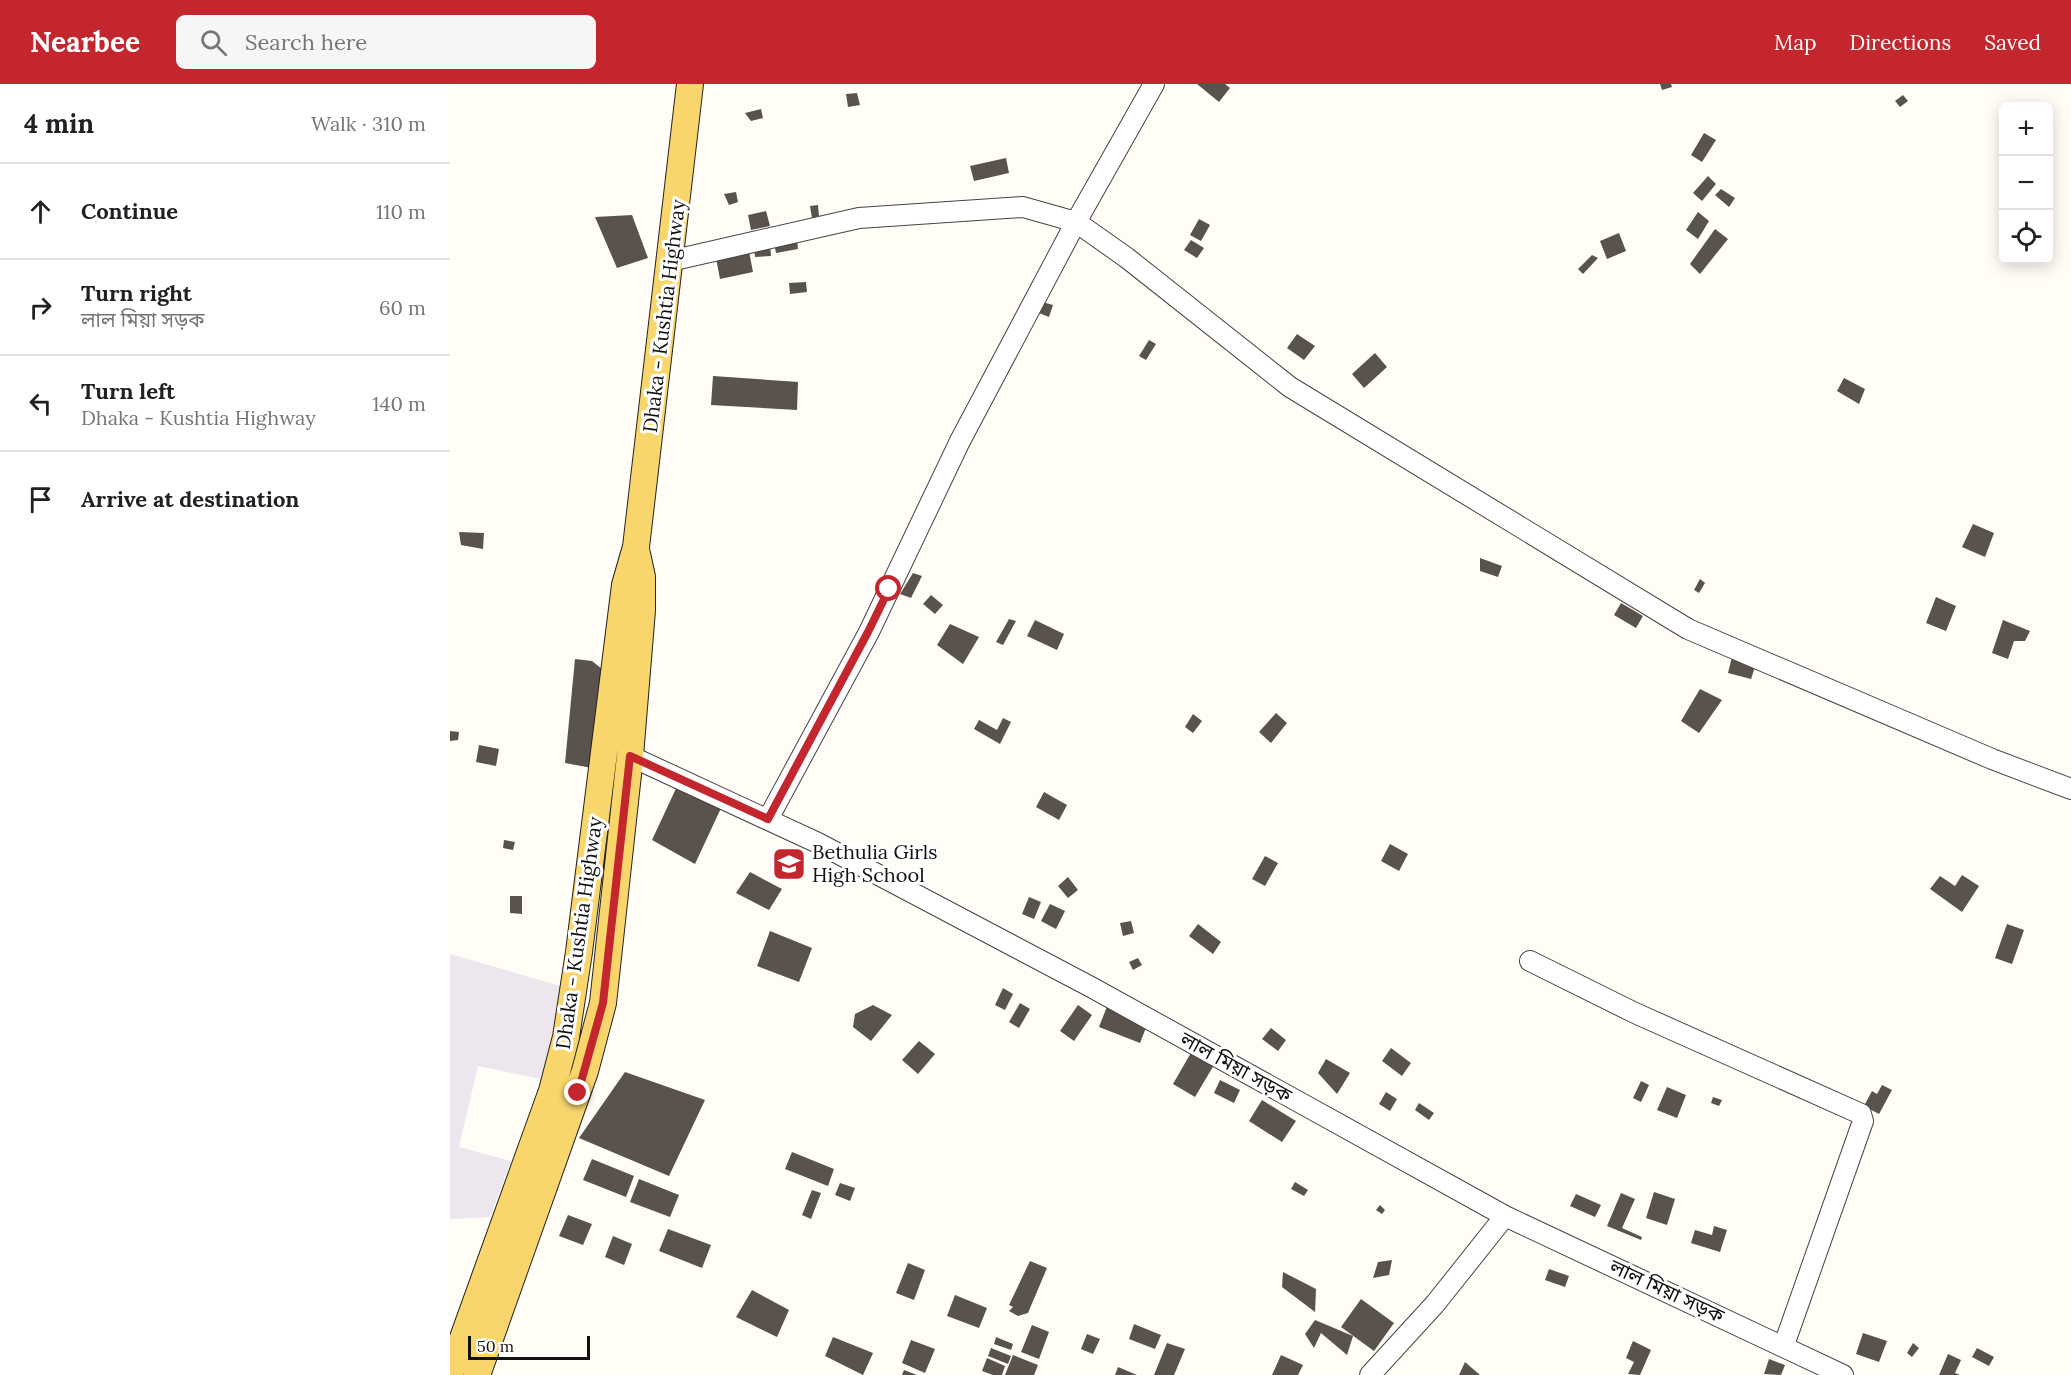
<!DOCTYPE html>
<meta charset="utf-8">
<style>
body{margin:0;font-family:Lora,"Noto Sans Bengali",serif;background:#f6f6f6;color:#202124}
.controls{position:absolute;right:18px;top:18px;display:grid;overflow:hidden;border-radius:9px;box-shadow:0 3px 15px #0003}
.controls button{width:54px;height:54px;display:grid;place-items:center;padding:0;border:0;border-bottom:2px solid #e0e0e0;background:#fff;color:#202124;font:30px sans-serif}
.scale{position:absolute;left:18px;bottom:15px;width:122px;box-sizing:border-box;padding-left:6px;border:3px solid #111;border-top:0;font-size:16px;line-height:21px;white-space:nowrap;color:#111;-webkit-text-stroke:4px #fff;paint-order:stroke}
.stop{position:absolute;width:18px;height:18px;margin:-14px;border:4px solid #c4262e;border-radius:50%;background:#fff}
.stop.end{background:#c4262e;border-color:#fff;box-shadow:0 2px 6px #0008}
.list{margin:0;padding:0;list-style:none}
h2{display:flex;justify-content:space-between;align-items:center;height:78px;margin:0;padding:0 24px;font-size:26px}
h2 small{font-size:20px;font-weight:400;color:#757577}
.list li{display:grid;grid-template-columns:39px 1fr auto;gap:18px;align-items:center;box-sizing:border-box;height:96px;padding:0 24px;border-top:2px solid #e0e0e0}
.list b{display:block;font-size:22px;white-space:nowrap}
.list p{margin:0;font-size:20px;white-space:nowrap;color:#757577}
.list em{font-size:20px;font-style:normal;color:#757577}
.icon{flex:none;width:33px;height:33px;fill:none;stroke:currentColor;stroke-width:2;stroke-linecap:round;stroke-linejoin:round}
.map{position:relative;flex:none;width:1621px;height:1291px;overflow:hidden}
header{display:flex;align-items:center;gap:36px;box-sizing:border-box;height:84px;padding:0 30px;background:#c4262e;color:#fff}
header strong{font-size:28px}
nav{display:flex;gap:33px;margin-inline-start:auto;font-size:21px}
.search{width:420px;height:54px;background:#f6f6f6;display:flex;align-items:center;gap:15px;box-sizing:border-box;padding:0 21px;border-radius:9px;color:#757577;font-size:22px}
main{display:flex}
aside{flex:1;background:#fff}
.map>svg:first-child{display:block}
.industrial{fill:#eee6ef}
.building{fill:#5a524d}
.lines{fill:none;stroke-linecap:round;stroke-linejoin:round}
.minor-casing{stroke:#444;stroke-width:22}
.major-casing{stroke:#222;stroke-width:28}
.minor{stroke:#fff;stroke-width:20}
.major{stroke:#f9d66b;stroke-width:26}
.route{stroke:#c4262e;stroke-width:8}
.labels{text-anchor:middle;stroke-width:6;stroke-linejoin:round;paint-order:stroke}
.street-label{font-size:20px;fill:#111;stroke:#fff}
.poi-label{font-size:20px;fill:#111;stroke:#fff;text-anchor:start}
</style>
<header>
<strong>Nearbee</strong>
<div class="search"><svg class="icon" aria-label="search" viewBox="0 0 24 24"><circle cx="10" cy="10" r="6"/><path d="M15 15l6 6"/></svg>Search here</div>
<nav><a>Map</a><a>Directions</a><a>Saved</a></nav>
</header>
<main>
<aside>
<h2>4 min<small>Walk · 310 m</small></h2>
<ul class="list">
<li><svg class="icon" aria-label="ahead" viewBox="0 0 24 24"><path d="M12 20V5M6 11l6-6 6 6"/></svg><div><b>Continue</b></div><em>110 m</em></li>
<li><svg class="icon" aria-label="right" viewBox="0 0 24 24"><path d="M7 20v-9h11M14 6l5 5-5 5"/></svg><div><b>Turn right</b><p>লাল মিয়া সড়ক</p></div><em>60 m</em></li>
<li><svg class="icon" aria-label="left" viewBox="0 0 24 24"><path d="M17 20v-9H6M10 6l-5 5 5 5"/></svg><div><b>Turn left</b><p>Dhaka - Kushtia Highway</p></div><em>140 m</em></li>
<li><svg class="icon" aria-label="arrive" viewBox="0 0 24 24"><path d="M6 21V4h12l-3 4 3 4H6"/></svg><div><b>Arrive at destination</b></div></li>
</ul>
</aside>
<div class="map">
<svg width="1621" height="1291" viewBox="0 0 1621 1291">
<rect width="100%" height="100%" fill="#fffdf5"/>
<path class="industrial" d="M 0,870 L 114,903 L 91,995 L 28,982 L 9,1063 L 61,1077 L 40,1133 L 0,1135 Z"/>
<path class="building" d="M 747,0 L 775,0 L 780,4 L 769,18 Z
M 1210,0 L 1221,0 L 1222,3 L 1212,6 Z
M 407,9 L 410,21 L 398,23 L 396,10 Z
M 1453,11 L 1458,17 L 1450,23 L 1445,17 Z
M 311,25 L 313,34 L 301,37 L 295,29 Z
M 1254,49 L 1266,56 L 1252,78 L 1241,71 Z
M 556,74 L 559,89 L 524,97 L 520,82 Z
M 1258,92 L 1266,100 L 1252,117 L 1243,109 Z
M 1271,105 L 1285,114 L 1279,123 L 1265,111 Z
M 286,108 L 288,118 L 279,121 L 274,110 Z
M 368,121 L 369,132 L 362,134 L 360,122 Z
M 316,127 L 320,142 L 301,146 L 298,131 Z
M 1248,128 L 1259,137 L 1248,155 L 1236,146 Z
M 182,131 L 198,174 L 167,184 L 145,133 Z
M 749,135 L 760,141 L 751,157 L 740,151 Z
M 1265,145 L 1278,155 L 1250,190 L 1240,180 Z
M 1169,149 L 1176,167 L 1157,175 L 1150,157 Z
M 347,155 L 348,165 L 326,169 L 324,159 Z
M 741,156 L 754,164 L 747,174 L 734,166 Z
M 320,160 L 321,172 L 305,173 L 304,162 Z
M 299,167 L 303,188 L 270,195 L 266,174 Z
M 1142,171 L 1148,174 L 1133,190 L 1128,185 Z
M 356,198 L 357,208 L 340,210 L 339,199 Z
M 592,218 L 603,221 L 599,233 L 589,229 Z
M 847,250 L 865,262 L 854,276 L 837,264 Z
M 699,256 L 706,260 L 696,276 L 689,272 Z
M 925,269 L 937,283 L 914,304 L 902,290 Z
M 263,292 L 348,298 L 347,326 L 261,321 Z
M 1394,294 L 1415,305 L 1409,320 L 1387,307 Z
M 1523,440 L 1544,449 L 1535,473 L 1512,463 Z
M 9,448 L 34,449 L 33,465 L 11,461 Z
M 1030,474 L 1052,482 L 1048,493 L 1030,487 Z
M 463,489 L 472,492 L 461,514 L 450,510 Z
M 1250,495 L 1255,499 L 1249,509 L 1244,506 Z
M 481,511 L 493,521 L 485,530 L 473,520 Z
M 1486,513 L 1506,522 L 1496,547 L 1476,539 Z
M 1171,519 L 1193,532 L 1186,544 L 1164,531 Z
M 559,535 L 566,537 L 553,561 L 546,558 Z
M 585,536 L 614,550 L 607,566 L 577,552 Z
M 1553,536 L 1580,547 L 1575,557 L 1564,557 L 1558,575 L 1542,569 Z
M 500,540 L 529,553 L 513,580 L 487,561 Z
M 1282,573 L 1306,580 L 1301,595 L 1278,589 Z
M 125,575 L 142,577 L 152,585 L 142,684 L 115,679 Z
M 1250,605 L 1272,616 L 1249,649 L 1231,637 Z
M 826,629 L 837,639 L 821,659 L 809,648 Z
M 743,630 L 752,637 L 743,649 L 735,643 Z
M 553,634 L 561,638 L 550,660 L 524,645 L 529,636 L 547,646 Z
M 0,647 L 9,648 L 8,656 L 0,657 Z
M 29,661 L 49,665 L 46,682 L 26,678 Z
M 229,698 L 272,722 L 245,780 L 202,756 Z
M 594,708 L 617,721 L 609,736 L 586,723 Z
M 54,756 L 65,758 L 63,766 L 53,764 Z
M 940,760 L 958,770 L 949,787 L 931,777 Z
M 815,772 L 828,779 L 815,802 L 802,795 Z
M 300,788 L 332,805 L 319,826 L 286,809 Z
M 1512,791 L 1529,802 L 1512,828 L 1480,805 L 1490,792 L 1505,802 Z
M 618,793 L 628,806 L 618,814 L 608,802 Z
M 60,812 L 72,812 L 72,830 L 60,829 Z
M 579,813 L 591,818 L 584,835 L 572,830 Z
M 600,820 L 615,827 L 606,845 L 591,837 Z
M 681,837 L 684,849 L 673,852 L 670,839 Z
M 748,840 L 771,858 L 763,870 L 739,852 Z
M 1557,840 L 1574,846 L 1562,880 L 1545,874 Z
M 320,847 L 362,864 L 349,898 L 307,882 Z
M 688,874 L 692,881 L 683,886 L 679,878 Z
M 553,904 L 563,910 L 555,926 L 545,921 Z
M 570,919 L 580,925 L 569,944 L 559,938 Z
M 658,920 L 699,936 L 690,959 L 649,943 Z
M 423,921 L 442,931 L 421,957 L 403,943 L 405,930 Z
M 628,921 L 642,931 L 624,957 L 610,947 Z
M 821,944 L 836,956 L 828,967 L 812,955 Z
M 469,957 L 485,970 L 468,990 L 452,976 Z
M 941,964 L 961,979 L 952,992 L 932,977 Z
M 742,967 L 764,981 L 745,1013 L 723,1000 Z
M 876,975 L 900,989 L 887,1010 L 868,989 Z
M 175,988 L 255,1016 L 219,1092 L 129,1054 Z
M 770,996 L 790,1006 L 784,1019 L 764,1009 Z
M 1191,997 L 1199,1001 L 1191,1018 L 1183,1014 Z
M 1432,1001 L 1442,1006 L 1429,1030 L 1414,1022 L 1422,1007 L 1427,1010 Z
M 1217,1003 L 1236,1011 L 1227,1034 L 1207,1026 Z
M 936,1008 L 947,1015 L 940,1027 L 929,1020 Z
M 1263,1013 L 1272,1016 L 1269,1022 L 1261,1019 Z
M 812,1016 L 846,1037 L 832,1058 L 799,1037 Z
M 969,1019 L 984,1029 L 979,1036 L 965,1026 Z
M 342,1068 L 384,1085 L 378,1102 L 335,1085 Z
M 142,1075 L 184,1092 L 176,1113 L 133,1096 Z
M 189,1095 L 229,1111 L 220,1133 L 180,1118 Z
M 845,1098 L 858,1106 L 854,1112 L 841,1105 Z
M 390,1099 L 405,1104 L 400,1117 L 385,1111 Z
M 362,1106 L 371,1109 L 361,1135 L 352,1131 Z
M 1204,1108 L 1225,1115 L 1217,1141 L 1196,1134 Z
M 1171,1109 L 1185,1115 L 1172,1144 L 1192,1153 L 1191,1156 L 1157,1142 Z
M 1126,1110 L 1151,1121 L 1145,1133 L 1120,1122 Z
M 930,1121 L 935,1126 L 932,1130 L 926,1126 Z
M 118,1131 L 142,1140 L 133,1161 L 109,1152 Z
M 1264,1142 L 1277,1146 L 1270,1168 L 1241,1159 L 1245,1146 L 1262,1151 Z
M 218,1145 L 261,1161 L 252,1184 L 209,1167 Z
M 163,1152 L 182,1160 L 174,1181 L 155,1173 Z
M 942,1176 L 939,1191 L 923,1194 L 928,1178 Z
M 580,1177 L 597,1184 L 578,1229 L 568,1232 L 559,1227 L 563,1223 L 559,1221 Z
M 458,1179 L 475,1186 L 464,1216 L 446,1209 Z
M 1099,1185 L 1119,1192 L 1115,1203 L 1095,1196 Z
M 833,1188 L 866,1205 L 865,1228 L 832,1203 Z
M 302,1206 L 339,1226 L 327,1253 L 286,1233 Z
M 505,1211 L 537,1224 L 529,1244 L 497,1232 Z
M 911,1215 L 944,1239 L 924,1267 L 891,1243 Z
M 865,1236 L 903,1252 L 897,1271 L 871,1249 L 864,1264 L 855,1250 Z
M 684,1240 L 711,1251 L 705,1265 L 679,1255 Z
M 582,1241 L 599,1248 L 589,1275 L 571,1268 Z
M 1413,1249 L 1437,1257 L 1429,1278 L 1406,1270 Z
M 637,1250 L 650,1255 L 643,1270 L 631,1265 Z
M 383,1253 L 423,1269 L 413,1291 L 375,1272 Z
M 546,1253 L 563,1260 L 561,1266 L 544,1260 Z
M 461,1256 L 485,1265 L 475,1289 L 452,1279 Z
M 1183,1257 L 1201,1266 L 1190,1291 L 1178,1290 L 1184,1278 L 1176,1274 Z
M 717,1259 L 735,1265 L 724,1291 L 704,1291 Z
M 1463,1259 L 1469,1264 L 1462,1273 L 1457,1269 Z
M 541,1264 L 561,1272 L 558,1280 L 538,1272 Z
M 1527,1264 L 1544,1273 L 1539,1282 L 1522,1273 Z
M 1498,1270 L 1511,1276 L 1505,1289 L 1510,1291 L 1489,1291 Z
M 563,1271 L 588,1281 L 584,1291 L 555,1291 Z
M 831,1271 L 853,1281 L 848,1291 L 822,1291 Z
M 537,1274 L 555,1282 L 552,1291 L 543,1291 L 532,1287 Z
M 1319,1275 L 1335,1281 L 1331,1291 L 1314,1290 Z
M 1015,1278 L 1030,1291 L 1009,1291 Z
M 668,1283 L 687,1291 L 665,1291 Z
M 454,1286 L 467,1291 L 452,1291 Z"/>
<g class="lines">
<defs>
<path id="minor" d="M 220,177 L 409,134 L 573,123 L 626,138 L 677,174 L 840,303 L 1238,545 L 1542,675 L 1621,705
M 180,672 L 368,759 L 641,903 L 1055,1132 L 1393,1291
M 318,735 L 419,548 L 510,357 L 626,138 L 704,0
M 1080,877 L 1185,929 L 1411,1030 L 1413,1037 L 1334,1261
M 920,1291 L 985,1220 L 1055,1132"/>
<path id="major" d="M 0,1290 L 102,1007 L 116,953 L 129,868 L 175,501 L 186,463 L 240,0
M 27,1291 L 135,987 L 153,919 L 180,672 L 192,526 L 192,493 L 187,470"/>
</defs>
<use href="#minor" class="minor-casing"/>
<use href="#major" class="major-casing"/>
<use href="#minor" class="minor"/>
<use href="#major" class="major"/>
</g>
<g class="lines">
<path class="route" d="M 128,1009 L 153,919 L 180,672 L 318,735 L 418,548 L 439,505"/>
</g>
<defs>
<symbol id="school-square" viewBox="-11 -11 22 22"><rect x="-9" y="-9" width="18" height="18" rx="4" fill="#c4262e" stroke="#fff"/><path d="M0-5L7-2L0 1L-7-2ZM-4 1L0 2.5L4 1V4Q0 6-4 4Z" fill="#fff"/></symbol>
</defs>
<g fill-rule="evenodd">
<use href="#school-square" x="320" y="761" width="38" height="38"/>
</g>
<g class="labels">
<g class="street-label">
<text transform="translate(214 232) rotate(-83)" y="7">Dhaka - Kushtia Highway</text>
<text transform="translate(129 849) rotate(-82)" y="7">Dhaka - Kushtia Highway</text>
<text transform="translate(786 983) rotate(29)" y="7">লাল মিয়া সড়ক</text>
<text transform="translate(1217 1207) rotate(25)" y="7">লাল মিয়া সড়ক</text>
</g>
<g class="poi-label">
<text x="362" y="775">Bethulia Girls<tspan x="362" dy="23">High School</tspan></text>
</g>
</g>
</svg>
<div class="controls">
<button>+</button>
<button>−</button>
<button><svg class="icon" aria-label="locate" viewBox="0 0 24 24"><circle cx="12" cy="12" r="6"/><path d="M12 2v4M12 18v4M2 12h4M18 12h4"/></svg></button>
</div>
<div class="scale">50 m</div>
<div class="stop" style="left:439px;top:505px"></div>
<div class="stop end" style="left:128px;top:1009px"></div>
</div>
</main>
